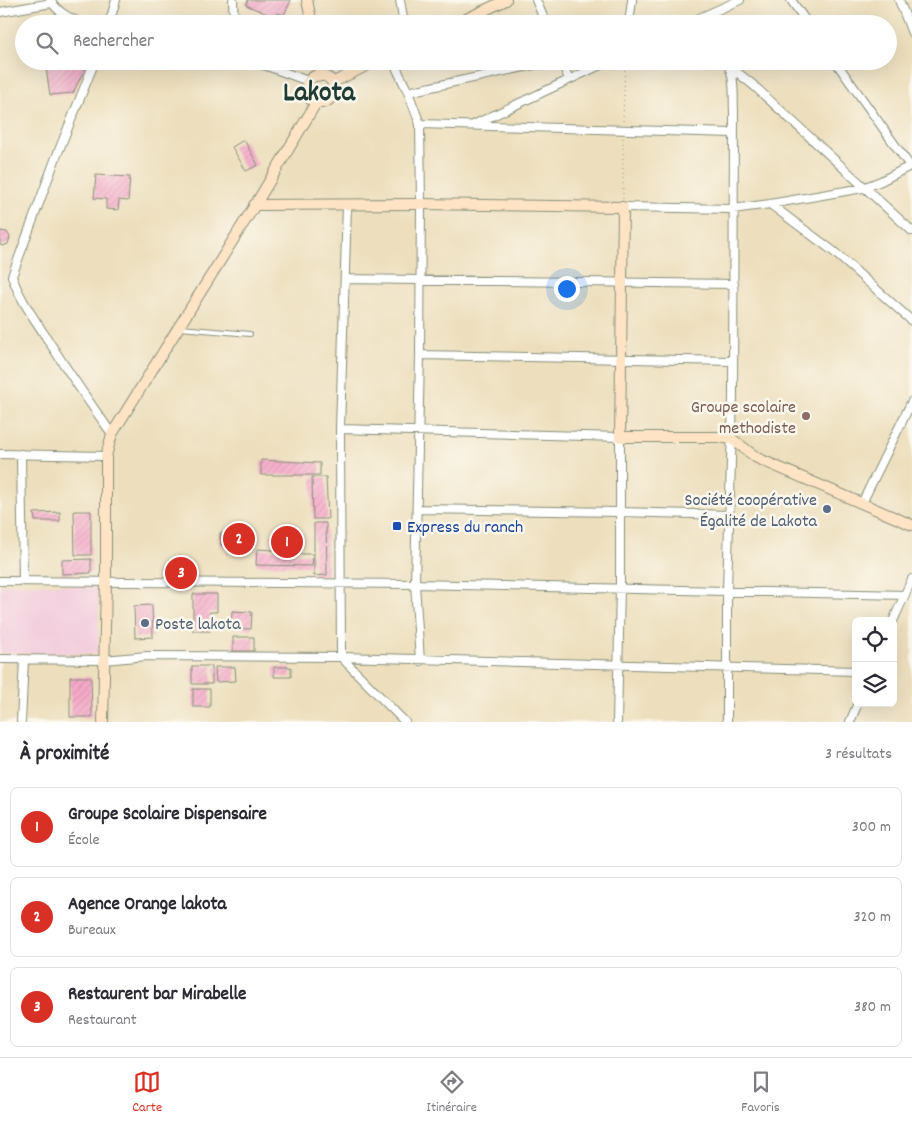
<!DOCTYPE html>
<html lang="fr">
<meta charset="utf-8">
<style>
body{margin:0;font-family:Dekko,sans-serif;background:#f7f7f7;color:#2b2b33}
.controls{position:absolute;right:15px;bottom:15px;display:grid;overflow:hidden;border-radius:8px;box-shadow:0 5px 20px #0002}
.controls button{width:45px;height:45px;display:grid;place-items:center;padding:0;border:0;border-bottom:1px solid #e1e1e2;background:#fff;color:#2b2b33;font:25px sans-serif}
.you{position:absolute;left:566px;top:288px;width:18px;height:18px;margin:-12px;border:4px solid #fff;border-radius:50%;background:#1a73e8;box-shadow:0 0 0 8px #1a73e833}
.badge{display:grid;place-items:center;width:32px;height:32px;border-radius:50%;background:#d93025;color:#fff;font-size:16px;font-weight:700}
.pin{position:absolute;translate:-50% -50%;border:2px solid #fff;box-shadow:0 1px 5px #0006}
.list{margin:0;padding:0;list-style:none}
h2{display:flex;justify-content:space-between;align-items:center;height:65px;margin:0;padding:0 20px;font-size:21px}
h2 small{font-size:16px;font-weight:400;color:#7c7c81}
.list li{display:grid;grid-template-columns:32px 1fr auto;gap:15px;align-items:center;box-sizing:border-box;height:80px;margin:0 10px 10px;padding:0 10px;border:1px solid #e1e1e2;border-radius:8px}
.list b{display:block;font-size:19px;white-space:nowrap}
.list p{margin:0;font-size:16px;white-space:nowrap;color:#7c7c81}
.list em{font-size:16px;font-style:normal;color:#7c7c81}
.icon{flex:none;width:28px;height:28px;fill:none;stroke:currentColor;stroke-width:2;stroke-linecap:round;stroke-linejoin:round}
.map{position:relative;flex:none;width:912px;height:722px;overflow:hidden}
.search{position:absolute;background:#fff;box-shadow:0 5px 20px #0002;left:15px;right:15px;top:15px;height:55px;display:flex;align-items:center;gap:12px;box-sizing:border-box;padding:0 18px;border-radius:28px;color:#7c7c81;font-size:19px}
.sheet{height:335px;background:#fff}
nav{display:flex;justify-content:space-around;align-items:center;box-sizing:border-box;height:70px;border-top:1px solid #e1e1e2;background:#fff;font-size:14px;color:#7c7c81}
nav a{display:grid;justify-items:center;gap:2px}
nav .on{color:#d93025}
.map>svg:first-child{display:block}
.built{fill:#f3cfde}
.building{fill:url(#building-hatch)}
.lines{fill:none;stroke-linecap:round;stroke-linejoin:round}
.lane-casing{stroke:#868e78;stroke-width:6}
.street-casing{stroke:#868e78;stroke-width:10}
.secondary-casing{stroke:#868e78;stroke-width:12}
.path{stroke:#868e78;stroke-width:1;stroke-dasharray:1 4;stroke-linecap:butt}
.lane{stroke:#fff;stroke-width:4}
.street{stroke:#fff;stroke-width:8}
.secondary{stroke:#fee4c5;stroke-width:10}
.education-dot{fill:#8d6e63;stroke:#fbf7ec;stroke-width:2}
.service-dot{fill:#5c6f8a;stroke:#fbf7ec;stroke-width:2}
.transit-dot{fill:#1a4fb4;stroke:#fbf7ec;stroke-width:2}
.labels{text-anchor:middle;stroke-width:5;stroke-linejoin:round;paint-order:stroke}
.education-label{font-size:18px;fill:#785e54;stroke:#fbf7ec;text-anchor:end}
.service-label{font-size:18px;fill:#4e5e75;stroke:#fbf7ec;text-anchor:end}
.transit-label{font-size:18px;fill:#164399;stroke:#fbf7ec;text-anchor:start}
.town-label{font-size:28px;font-weight:bold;fill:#1f3d34;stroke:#fbf7ec}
</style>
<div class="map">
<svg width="912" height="722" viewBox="0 0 912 722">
<defs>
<pattern id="building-hatch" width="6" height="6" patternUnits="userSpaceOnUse" patternTransform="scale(1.25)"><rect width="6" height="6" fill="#f6aac9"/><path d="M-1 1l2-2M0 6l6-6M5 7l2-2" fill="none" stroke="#d293ad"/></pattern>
</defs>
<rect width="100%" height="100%" fill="#fbf7ec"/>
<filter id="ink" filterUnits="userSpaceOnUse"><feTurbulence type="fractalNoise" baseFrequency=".02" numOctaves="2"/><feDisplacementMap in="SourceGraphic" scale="10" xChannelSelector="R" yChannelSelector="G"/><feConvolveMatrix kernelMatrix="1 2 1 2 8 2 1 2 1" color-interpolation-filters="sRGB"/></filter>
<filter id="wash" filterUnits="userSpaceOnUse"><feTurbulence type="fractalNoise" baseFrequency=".0096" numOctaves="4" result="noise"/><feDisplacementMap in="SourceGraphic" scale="20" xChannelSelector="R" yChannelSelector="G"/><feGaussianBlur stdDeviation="1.12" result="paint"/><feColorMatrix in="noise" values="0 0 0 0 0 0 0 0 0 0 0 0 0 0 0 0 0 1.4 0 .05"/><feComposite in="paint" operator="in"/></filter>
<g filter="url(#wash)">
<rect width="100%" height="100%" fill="#eddfbd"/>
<path class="built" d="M 0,584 L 99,585 L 98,654 L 0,653 Z"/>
<g id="blocks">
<path class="building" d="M 248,0 L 291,0 L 284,15 L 278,13 L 276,18 L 246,5 Z
M 45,61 L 67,61 L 88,62 L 73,93 L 50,95 Z
M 244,140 L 258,165 L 246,171 L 232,147 Z
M 96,175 L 130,177 L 128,201 L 119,200 L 118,210 L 106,209 L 106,199 L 94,198 Z
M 0,231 L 7,232 L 10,237 L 8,244 L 3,246 L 0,245 Z
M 261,460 L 320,463 L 320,475 L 261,475 Z
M 312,477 L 326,477 L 328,519 L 313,519 Z
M 74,511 L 91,511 L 91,555 L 75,555 Z
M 60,512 L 60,521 L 35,521 L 34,513 Z
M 314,523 L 326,523 L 327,575 L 314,576 Z
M 251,532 L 251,545 L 221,545 L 220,533 Z
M 257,549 L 290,551 L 290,554 L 313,554 L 312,566 L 256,565 Z
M 91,559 L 91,573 L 62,574 L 62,560 Z
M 193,594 L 217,594 L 217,612 L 210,612 L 210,631 L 193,631 Z
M 152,605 L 153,637 L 135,638 L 134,606 Z
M 232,611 L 252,612 L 251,629 L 231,628 Z
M 233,637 L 254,637 L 254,651 L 233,651 Z
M 192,666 L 212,666 L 212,684 L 192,684 Z
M 215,667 L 235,667 L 236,681 L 216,682 Z
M 274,667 L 291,667 L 291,677 L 274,677 Z
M 70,677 L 91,677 L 92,717 L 70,717 Z
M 193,689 L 210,689 L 210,707 L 193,707 Z"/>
</g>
</g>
<g filter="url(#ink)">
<use href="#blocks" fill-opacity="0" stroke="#868e78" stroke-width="1"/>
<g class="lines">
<defs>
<path id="lane" d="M 180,328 L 250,334"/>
<path id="street" d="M 51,0 C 56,12 71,18 82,24
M 233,0 L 234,24
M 400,0 L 404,24
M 536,0 L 546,24
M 791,0 L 808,24
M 899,0 L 912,33
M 0,12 L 52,3
M 109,24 L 116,0
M 629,24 L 632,0
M 686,24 L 740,0
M 95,61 L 55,160 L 12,276 C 19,298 34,318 46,337 C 67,370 89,402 112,434
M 242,61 L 267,66 L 308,81
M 393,61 L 408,92 L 420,124 L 421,204 L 420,355 L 415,584 L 420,661
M 561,61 L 569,79
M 725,61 C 736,73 733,96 734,112 L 733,397 L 727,590 L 727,722
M 835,61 L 910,166
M 729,66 L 752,84 L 912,231
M 408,92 L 552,61
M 420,124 L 733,133
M 473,125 L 609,61
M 770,204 L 833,251 L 912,321
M 347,205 L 340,429 L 341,657 L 405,722
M 623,207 L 733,209 L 770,204 L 863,188 L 881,181 L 912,165
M 345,279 L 734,284
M 420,355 L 732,361
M 340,429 L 620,437 L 620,588 L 617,722
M 0,454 L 106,456
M 21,454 L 23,581
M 862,503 L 912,401
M 418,509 L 620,512 L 729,515
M 0,581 L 415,584 L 905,595
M 893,621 L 912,579
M 0,659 L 104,660 L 147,656 L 341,657 L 856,671
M 21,722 L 24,659
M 850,722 L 858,703"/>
<path id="secondary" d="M 307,0 L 312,24
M 456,24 L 506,0
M 318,61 L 321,76
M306 89a14 14 0 1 1 28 0a14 14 0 1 1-28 0Z
M 332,83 L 376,61
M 254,205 L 421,204 L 623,207 L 620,437 L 718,437 L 732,439 L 757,458 L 912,525
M 103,722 L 106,582 L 106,456 L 112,434 L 260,197 L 316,103"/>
</defs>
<use href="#lane" class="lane-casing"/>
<use href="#street" class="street-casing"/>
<use href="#secondary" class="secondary-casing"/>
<path class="path" d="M 623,121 L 625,61
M 623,199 L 623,138"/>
<use href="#lane" class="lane"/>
<use href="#street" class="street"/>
<use href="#secondary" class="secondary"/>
</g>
</g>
<circle class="education-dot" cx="806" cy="416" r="5"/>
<g class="service-dot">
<circle cx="827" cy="509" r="5"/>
<circle cx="145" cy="623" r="5"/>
</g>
<rect class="transit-dot" x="392" y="521" width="10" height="10" rx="2.5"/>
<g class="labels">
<g class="education-label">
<text x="796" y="412">Groupe scolaire<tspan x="796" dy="21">methodiste</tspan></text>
</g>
<g class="service-label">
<text x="817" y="505">Société coopérative<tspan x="817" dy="21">Égalité de Lakota</tspan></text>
<text x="155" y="629" text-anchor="start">Poste lakota</text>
</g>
<g class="transit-label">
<text x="407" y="532">Express du ranch</text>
</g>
<g class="town-label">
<text x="319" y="100">Lakota</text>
</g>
</g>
</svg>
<div class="controls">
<button><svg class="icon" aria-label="locate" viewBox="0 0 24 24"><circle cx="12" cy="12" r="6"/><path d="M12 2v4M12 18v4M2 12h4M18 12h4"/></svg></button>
<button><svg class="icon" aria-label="layers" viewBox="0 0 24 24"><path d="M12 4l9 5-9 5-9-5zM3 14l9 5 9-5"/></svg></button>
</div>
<div class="you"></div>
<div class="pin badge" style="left:287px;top:542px">1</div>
<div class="pin badge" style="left:239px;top:539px">2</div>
<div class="pin badge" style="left:181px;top:573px">3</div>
<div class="search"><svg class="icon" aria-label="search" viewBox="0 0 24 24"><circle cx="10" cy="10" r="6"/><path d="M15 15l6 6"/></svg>Rechercher</div>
</div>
<section class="sheet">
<h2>À proximité<small>3 résultats</small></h2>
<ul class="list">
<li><span class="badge">1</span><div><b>Groupe Scolaire Dispensaire</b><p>École</p></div><em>300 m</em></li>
<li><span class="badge">2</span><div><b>Agence Orange lakota</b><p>Bureaux</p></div><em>320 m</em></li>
<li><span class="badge">3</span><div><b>Restaurent bar Mirabelle</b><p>Restaurant</p></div><em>380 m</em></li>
</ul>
</section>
<nav>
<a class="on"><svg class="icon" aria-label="map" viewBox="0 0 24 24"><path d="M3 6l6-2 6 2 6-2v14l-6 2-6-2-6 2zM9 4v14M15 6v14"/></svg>Carte</a>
<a><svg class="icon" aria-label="directions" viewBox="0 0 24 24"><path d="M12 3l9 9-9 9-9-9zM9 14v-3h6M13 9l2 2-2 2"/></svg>Itinéraire</a>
<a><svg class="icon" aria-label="saved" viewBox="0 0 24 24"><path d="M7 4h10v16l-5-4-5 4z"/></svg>Favoris</a>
</nav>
